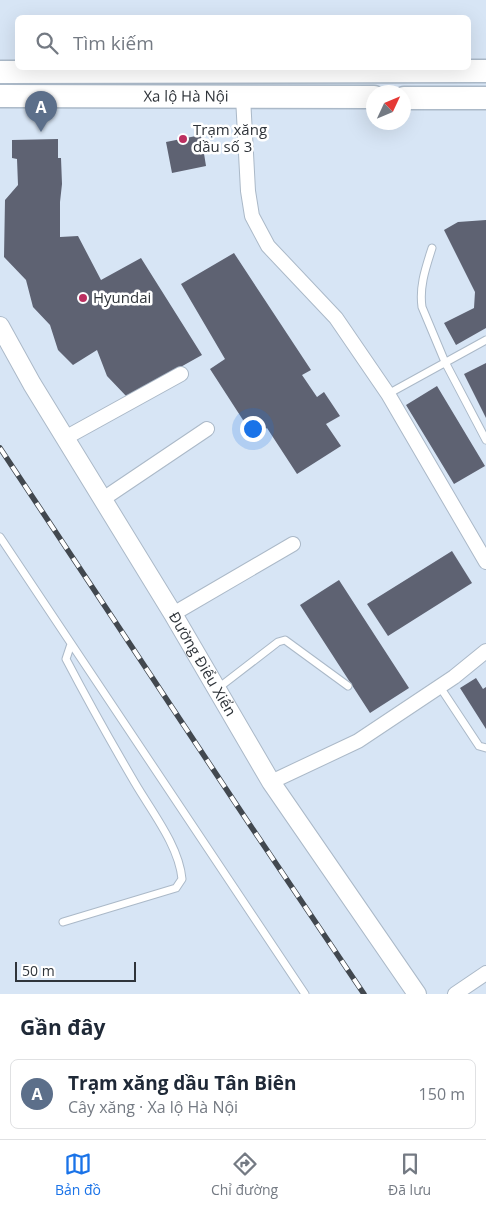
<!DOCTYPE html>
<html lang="vi">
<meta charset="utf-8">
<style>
body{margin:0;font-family:"Open Sans",sans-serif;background:#f6f6f7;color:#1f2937}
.compass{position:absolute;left:366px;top:85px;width:45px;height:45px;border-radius:50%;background:#fff;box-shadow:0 5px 20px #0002;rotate:46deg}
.scale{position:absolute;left:15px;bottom:12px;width:121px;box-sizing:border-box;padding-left:5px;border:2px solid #2f343a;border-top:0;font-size:14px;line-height:18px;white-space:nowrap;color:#2f343a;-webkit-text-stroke:4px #fff;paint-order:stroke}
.you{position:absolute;left:252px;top:428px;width:18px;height:18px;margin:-12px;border:4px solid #fff;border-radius:50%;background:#1a73e8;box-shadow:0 0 0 8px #1a73e833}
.badge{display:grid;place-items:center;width:32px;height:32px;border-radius:50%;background:#1a73e8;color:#fff;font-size:16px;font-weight:700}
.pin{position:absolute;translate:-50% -41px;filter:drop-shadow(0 1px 2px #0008)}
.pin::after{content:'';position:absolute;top:26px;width:18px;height:15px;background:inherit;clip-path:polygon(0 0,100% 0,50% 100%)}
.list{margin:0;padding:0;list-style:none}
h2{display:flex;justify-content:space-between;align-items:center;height:65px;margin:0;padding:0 20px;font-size:21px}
h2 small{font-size:16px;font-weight:400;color:#747a83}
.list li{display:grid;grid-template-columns:32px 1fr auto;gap:15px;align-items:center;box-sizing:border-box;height:70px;margin:0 10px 10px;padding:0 10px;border:1px solid #e0e1e3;border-radius:8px}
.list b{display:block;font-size:19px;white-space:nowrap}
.list p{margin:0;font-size:16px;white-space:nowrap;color:#747a83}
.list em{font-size:16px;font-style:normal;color:#747a83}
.icon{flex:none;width:28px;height:28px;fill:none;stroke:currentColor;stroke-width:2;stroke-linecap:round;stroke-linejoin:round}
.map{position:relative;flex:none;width:486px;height:994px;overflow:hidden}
.search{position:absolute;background:#fff;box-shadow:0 5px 20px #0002;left:15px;right:15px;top:15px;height:55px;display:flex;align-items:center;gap:12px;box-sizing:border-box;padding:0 18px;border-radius:8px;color:#747a83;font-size:19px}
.sheet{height:145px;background:#fff}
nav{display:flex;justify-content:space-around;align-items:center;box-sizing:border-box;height:70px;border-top:1px solid #e0e1e3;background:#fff;font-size:14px;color:#747a83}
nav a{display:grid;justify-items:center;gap:2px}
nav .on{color:#1a73e8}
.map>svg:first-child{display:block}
.building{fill:#5e6272}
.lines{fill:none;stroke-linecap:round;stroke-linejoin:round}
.service-casing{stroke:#abb9c8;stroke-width:9}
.minor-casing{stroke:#abb9c8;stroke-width:16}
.tertiary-casing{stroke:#abb9c8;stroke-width:20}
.trunk-casing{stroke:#abb9c8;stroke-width:25}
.service{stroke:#fff;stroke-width:7}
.minor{stroke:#fff;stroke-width:14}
.tertiary{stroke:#fff;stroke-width:18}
.trunk{stroke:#fff;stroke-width:22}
.rail-casing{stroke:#42484f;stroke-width:5.5}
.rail{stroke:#fff;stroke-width:4;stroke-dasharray:11;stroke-linecap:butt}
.poi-dot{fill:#bc2f60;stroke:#fff;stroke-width:2}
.labels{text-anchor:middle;stroke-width:5;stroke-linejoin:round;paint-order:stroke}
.street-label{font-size:15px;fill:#2f343a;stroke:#fff}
.poi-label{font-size:15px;fill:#2f343a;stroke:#fff;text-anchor:start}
</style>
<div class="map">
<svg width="486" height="994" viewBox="0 0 486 994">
<rect width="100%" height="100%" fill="#d7e5f5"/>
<path class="building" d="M 201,135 L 206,166 L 172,173 L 166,142 Z
M 58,139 L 58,158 L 61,158 L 62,184 L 60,202 L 60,237 L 78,236 L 101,280 L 141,258 L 202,355 L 127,397 L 107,376 L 97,350 L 73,365 L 58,350 L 50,325 L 33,307 L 26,280 L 4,257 L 5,200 L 18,185 L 17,159 L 12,158 L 12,140 Z
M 486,220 L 486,328 L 456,345 L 444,323 L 474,308 L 475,292 L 444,230 L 458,222 Z
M 234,253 L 311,370 L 302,375 L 317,397 L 324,392 L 340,416 L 326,424 L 341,446 L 297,474 L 267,428 L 254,437 L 210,369 L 225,359 L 181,284 Z
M 486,363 L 486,418 L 464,374 Z
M 437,386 L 485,466 L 454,484 L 406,405 Z
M 452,551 L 472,583 L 388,636 L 367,604 Z
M 339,580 L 409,688 L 370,713 L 300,605 Z
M 476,678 L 483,689 L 486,687 L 486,729 L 460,688 Z"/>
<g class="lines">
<defs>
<path id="service" d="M 432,248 C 426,267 419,286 422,307 L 445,362 L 486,440
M 388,394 L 486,340
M 0,537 L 305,994
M 440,687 L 479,746 L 486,748
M 217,689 L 278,642 L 285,640 L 348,686
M 63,922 L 176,888 L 182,879 C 179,846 152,812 135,783 C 111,742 88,701 66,659 L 71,644"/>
<path id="minor" d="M 243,97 L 248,191 L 252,216 L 268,246 L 336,318 L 388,394 L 486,562
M 65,438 L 181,374
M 103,499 L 207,429
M 173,614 L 293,544
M 271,782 L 358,741 L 454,677 L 486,651
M 455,994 L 486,973"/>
<g id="tertiary">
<path id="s1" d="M 0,326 L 32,384 L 173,614 L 271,782 L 417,994"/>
</g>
<g id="trunk">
<path d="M 0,72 L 486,71"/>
<path id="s2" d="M 0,96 L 374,97"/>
<path d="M 404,98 L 486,98"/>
</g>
</defs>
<use href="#service" class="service-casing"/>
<use href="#minor" class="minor-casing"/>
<use href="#tertiary" class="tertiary-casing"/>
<use href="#trunk" class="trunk-casing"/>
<use href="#service" class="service"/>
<use href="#minor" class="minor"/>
<use href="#tertiary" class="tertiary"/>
<use href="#trunk" class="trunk"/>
<defs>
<path id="rail" d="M 0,448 L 244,816 L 364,994"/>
</defs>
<use href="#rail" class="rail-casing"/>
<use href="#rail" class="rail"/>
</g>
<g class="poi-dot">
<circle cx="183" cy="139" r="5"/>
<circle cx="83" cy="298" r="5"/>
</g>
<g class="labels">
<g class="street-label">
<text dy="5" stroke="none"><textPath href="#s2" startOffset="186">Xa lộ Hà Nội</textPath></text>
<text dy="5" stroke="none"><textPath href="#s1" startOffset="394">Đường Điểu Xiển</textPath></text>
</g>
<g class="poi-label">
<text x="193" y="135">Trạm xăng<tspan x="193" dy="17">dầu số 3</tspan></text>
<text x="93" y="303">Hyundai</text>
</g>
</g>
</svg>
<svg class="compass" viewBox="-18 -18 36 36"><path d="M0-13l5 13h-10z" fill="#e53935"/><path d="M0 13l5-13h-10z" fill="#747a83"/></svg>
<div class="scale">50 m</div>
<div class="you"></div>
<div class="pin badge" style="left:41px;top:132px;background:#5c6f8a">A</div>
<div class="search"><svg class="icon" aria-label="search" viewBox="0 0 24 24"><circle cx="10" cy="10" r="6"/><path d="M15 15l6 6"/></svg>Tìm kiếm</div>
</div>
<section class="sheet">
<h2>Gần đây<small></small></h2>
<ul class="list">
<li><span class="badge" style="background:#5c6f8a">A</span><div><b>Trạm xăng dầu Tân Biên</b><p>Cây xăng · Xa lộ Hà Nội</p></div><em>150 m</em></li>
</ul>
</section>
<nav>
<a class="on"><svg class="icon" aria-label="map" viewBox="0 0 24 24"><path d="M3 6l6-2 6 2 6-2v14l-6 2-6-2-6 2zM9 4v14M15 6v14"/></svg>Bản đồ</a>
<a><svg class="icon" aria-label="directions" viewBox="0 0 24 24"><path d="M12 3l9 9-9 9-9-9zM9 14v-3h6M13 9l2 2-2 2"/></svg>Chỉ đường</a>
<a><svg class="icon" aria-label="saved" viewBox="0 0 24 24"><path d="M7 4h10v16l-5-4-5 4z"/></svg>Đã lưu</a>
</nav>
